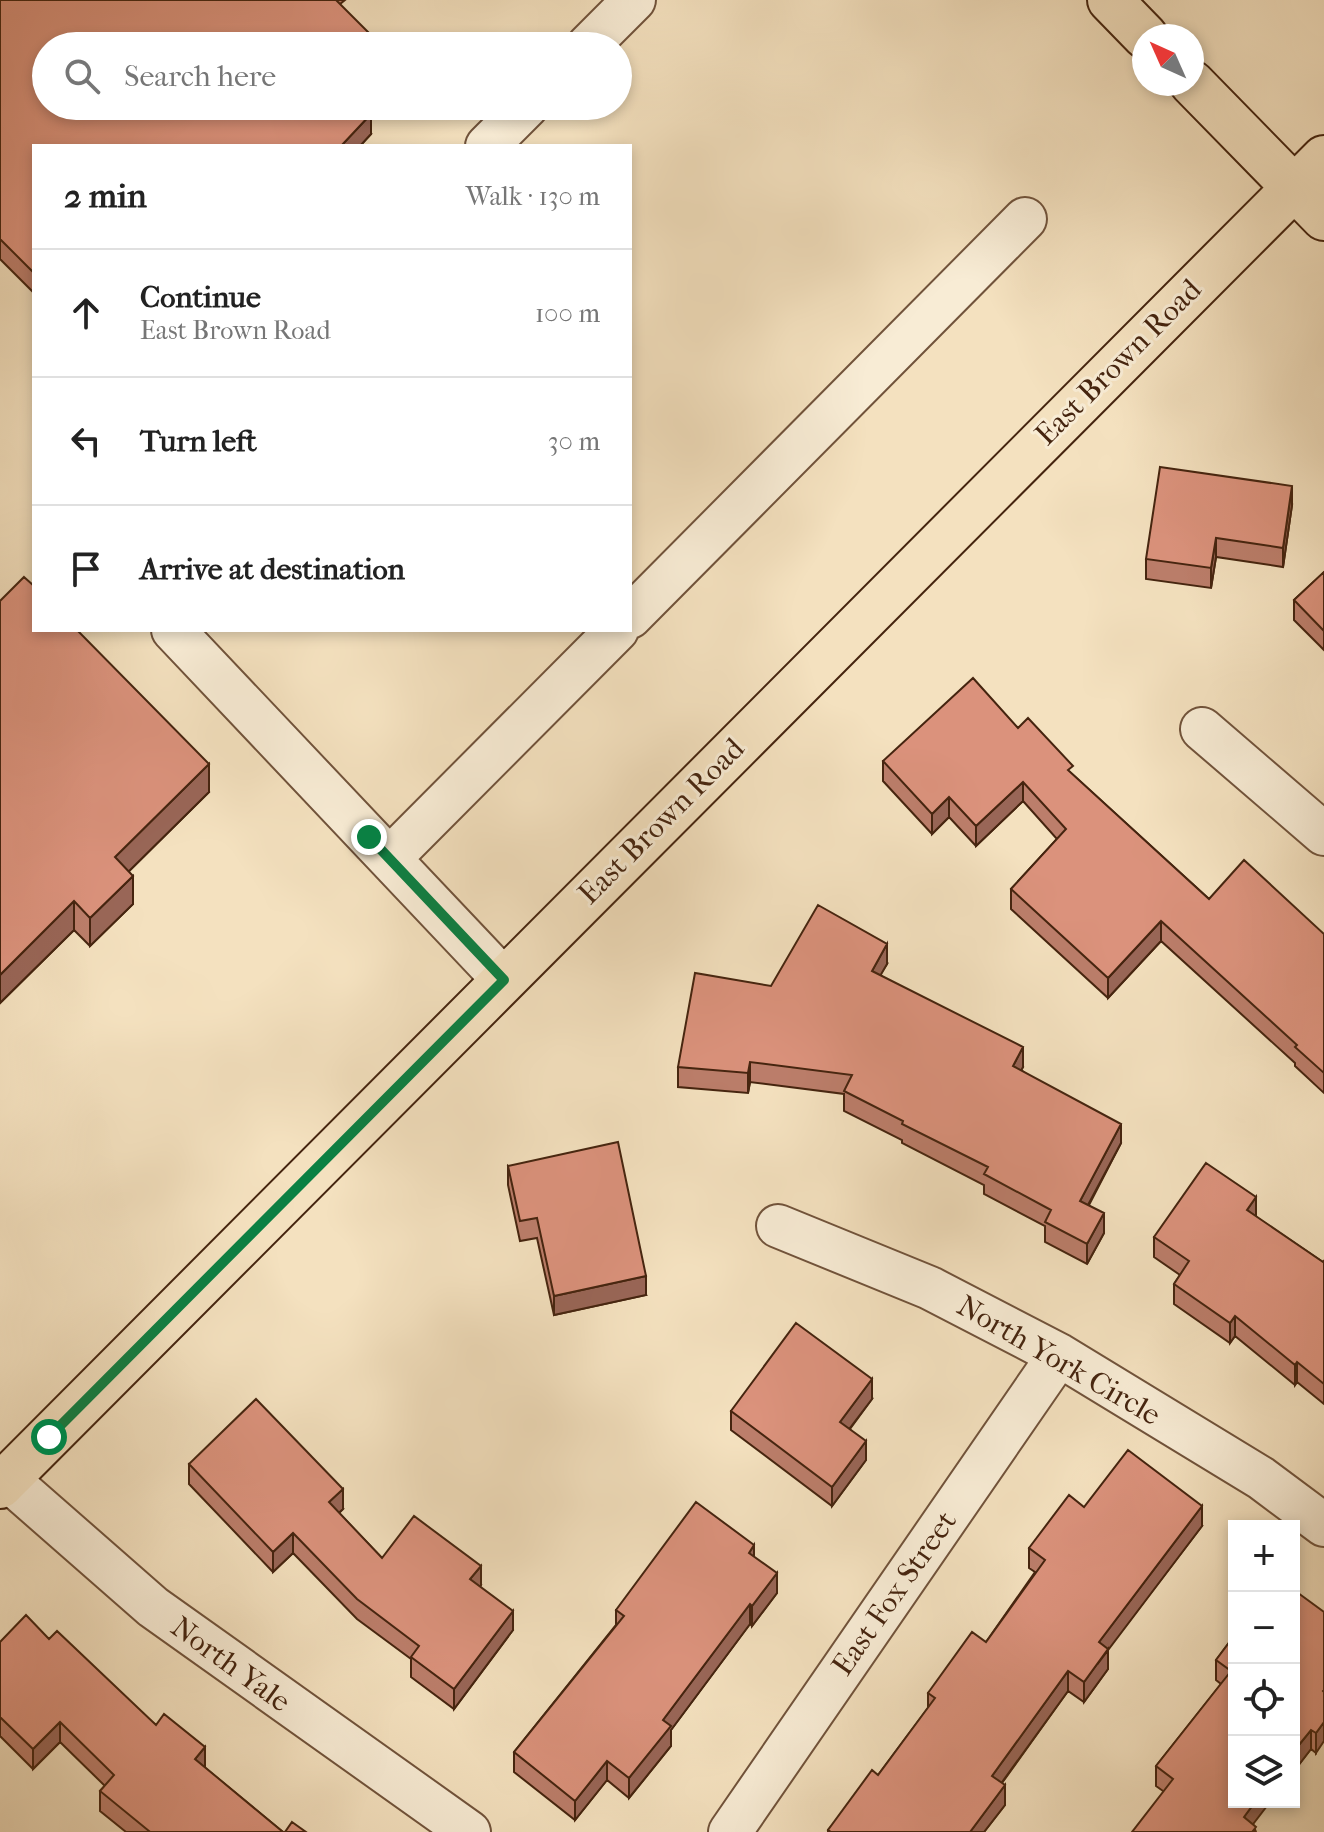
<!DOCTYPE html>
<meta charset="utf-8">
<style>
body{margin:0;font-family:"IM FELL French Canon",serif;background:#f6f6f6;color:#222}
.controls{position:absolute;right:24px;bottom:24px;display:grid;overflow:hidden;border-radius:0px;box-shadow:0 4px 12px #0003}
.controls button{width:72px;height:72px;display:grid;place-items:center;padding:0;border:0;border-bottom:2px solid #e0e0e0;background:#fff;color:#222;font:40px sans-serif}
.compass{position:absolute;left:1132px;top:24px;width:72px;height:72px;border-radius:50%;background:#fff;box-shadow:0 4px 12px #0003;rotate:315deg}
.stop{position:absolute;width:24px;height:24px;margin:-18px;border:6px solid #0b8043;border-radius:50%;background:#fff}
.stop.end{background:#0b8043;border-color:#fff;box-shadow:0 2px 8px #0008}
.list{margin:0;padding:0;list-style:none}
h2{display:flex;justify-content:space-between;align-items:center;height:104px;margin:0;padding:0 32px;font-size:34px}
h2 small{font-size:26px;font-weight:400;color:#767676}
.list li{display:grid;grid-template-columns:52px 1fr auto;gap:24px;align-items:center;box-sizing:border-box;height:128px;padding:0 32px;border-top:2px solid #e0e0e0}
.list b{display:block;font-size:30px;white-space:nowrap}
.list p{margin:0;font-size:26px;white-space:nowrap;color:#767676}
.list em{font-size:26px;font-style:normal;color:#767676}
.icon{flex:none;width:44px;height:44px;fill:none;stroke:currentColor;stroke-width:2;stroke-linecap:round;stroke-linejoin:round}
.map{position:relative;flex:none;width:1324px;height:1832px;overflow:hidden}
.search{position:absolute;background:#fff;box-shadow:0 4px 12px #0003;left:32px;top:32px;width:600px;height:88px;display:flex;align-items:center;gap:20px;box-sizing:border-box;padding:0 28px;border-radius:44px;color:#767676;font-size:30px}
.panel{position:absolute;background:#fff;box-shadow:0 4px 12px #0003;left:32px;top:144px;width:600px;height:488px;border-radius:0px}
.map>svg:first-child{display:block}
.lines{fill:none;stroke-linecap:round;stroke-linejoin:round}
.minor-casing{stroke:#71533b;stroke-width:46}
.major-casing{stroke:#45240f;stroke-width:48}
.minor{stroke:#f8ecd5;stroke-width:42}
.major{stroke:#f4e1bf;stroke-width:44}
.wall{fill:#bc7e6b;stroke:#45240f;stroke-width:2}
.shaded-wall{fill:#996657;stroke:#45240f;stroke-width:2}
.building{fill:#db927c;stroke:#45240f;stroke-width:2}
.route{stroke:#0b8043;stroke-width:10}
.labels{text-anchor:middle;stroke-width:6;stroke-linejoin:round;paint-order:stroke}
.street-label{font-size:30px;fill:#45240f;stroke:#f8ecd5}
</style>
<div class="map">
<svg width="1324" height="1832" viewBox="0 0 1324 1832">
<rect width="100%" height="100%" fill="#f4e1bf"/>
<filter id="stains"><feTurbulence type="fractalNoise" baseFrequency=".0025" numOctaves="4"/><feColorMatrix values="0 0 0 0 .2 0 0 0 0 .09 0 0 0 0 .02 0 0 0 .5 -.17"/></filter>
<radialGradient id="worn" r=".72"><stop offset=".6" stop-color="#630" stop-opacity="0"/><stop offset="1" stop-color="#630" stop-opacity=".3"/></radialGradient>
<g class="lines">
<defs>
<path id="minor" d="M 588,46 L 634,0
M 487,146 L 527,106
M 630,617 L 1025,219
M 173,630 L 504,980
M 1202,729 L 1324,834
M 390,858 L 617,630
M 778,1226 L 930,1288 L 1059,1355 L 1261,1478 L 1324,1525
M 7,1479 L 153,1607 L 469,1832
M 730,1832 L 1059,1355"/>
<path id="major" d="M 1110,0 L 1145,36
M 1192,83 L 1324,218
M 0,1486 L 1324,158"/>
</defs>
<use href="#minor" class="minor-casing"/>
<use href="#major" class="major-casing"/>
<use href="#minor" class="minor"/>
<use href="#major" class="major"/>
</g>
<path class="wall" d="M 0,0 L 345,0 L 340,4 L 46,46 L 371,134 L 360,146 L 34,146 L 34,293 L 0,259 Z
M 1292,505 L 1283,567 L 1216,557 L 1211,588 L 1146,579 L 1146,559 Z
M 1324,572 L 1324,650 L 1294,620 L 1294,600 Z
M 0,601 L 209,792 L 129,871 L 133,904 L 90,946 L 74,930 L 0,1003 Z
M 1018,728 L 1073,775 L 1209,899 L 1324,934 L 1324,1093 L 1295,1066 L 1295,1063 L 1161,941 L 1108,998 L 1011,909 L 1011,889 L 1057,839 L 1023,801 L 976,846 L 949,817 L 932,834 L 883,781 L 883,761 Z
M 887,964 L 880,975 L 1023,1067 L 1021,1070 L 1121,1143 L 1089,1205 L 1104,1233 L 1087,1264 L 1045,1242 L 1045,1226 L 984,1194 L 984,1185 L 902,1143 L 902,1140 L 844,1111 L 844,1094 L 750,1082 L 748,1093 L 678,1087 L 678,1067 L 771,986 Z
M 508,1166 L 646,1295 L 554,1315 L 537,1238 L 520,1241 L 508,1185 Z
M 1256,1217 L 1323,1262 L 1324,1261 L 1324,1404 L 1297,1382 L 1295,1385 L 1235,1336 L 1230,1343 L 1174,1304 L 1174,1284 L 1180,1275 L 1154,1257 L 1154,1237 Z
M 872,1399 L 850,1429 L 866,1460 L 832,1506 L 731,1430 L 731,1411 Z
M 189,1464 L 343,1509 L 339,1513 L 382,1558 L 481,1585 L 480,1587 L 513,1630 L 454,1709 L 411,1677 L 411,1659 L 357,1619 L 293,1553 L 273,1572 L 189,1484 Z
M 1084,1507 L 1202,1526 L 1108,1649 L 1108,1669 L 1084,1702 L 1068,1691 L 1002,1783 L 1005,1805 L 984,1832 L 828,1832 L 828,1830 L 878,1775 L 928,1708 L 928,1693 L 986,1642 L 1035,1572 L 1029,1568 L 1029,1548 Z
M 754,1557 L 777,1593 L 752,1626 L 750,1624 L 671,1730 L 671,1746 L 629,1798 L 607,1780 L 575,1820 L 514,1772 L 514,1752 L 616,1625 L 616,1610 Z
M 1324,1612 L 1316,1753 L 1311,1749 L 1294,1771 Z
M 1234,1636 L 1253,1824 L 1256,1832 L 1163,1791 L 1156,1786 L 1156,1766 L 1221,1684 L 1216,1680 L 1216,1660 Z
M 49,1639 L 156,1725 L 204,1767 L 283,1832 L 126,1832 L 100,1811 L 100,1791 L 105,1786 L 60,1742 L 33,1769 L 0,1736 L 0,1642 Z"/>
<path class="shaded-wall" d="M 371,114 L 371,134 L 360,146 L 341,146 Z
M 1292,486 L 1292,505 L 1283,567 L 1283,548 Z
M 1216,538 L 1216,557 L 1211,588 L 1211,568 Z
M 209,764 L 209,792 L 115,885 L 115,857 Z
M 1023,782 L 1023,801 L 976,846 L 976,826 Z
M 949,797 L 949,817 L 932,834 L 932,814 Z
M 133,876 L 133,904 L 90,946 L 90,918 Z
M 74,901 L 74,930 L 0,1003 L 0,975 Z
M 1161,921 L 1161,941 L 1108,998 L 1108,978 Z
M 887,944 L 887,964 L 872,990 L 872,971 Z
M 1023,1047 L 1023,1067 L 1013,1086 L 1013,1066 Z
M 750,1062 L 750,1082 L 748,1093 L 748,1073 Z
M 1121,1124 L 1121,1143 L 1080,1220 L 1080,1201 Z
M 1256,1197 L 1256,1217 L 1247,1210 Z
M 1104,1213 L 1104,1233 L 1087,1264 L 1087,1244 Z
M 646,1276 L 646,1295 L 554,1315 L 554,1296 Z
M 1235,1316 L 1235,1336 L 1230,1343 L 1230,1323 Z
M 1297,1362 L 1297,1382 L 1295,1385 L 1295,1365 Z
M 872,1379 L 872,1399 L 840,1441 L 840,1422 Z
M 866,1441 L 866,1460 L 832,1506 L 832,1487 Z
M 343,1489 L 343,1509 L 329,1522 L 329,1502 Z
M 1202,1506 L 1202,1526 L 1099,1662 L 1099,1642 Z
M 293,1533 L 293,1553 L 273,1572 L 273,1552 Z
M 754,1545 L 754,1565 L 749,1553 Z
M 481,1566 L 481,1585 L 470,1599 L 470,1579 Z
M 777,1573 L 777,1593 L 752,1626 L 752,1606 Z
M 750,1604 L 750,1624 L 671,1730 L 671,1746 L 629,1798 L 629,1778 L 663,1720 Z
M 513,1611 L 513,1630 L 454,1709 L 454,1689 Z
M 1108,1649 L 1108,1669 L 1084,1702 L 1084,1682 Z
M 1068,1671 L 1068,1691 L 992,1796 L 992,1776 Z
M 60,1722 L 60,1742 L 33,1769 L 33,1749 Z
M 1324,1722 L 1324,1741 L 1316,1753 L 1316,1733 Z
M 1311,1730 L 1311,1749 L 1294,1771 L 1294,1751 Z
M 205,1747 L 205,1767 L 195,1779 L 195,1759 Z
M 607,1761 L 607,1780 L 575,1820 L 575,1801 Z
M 1005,1785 L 1005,1805 L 984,1832 L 970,1832 Z
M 1255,1802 L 1270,1802 L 1247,1832 L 1244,1817 Z"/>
<path class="building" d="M 0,0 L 336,0 L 382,46 L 46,46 L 46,106 L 363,106 L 371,114 L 341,146 L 34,146 L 34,273 L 0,239 Z
M 1160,467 L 1292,486 L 1283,548 L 1216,538 L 1211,568 L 1146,559 Z
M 1324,572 L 1324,631 L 1294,600 Z
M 24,577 L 34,586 L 34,630 L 77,630 L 209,764 L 115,857 L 133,876 L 90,918 L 74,901 L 0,975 L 0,601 Z
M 973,678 L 1018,728 L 1028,718 L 1073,766 L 1068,770 L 1209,899 L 1244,860 L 1324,934 L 1324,1073 L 1295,1047 L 1297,1045 L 1161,921 L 1108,978 L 1011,889 L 1066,829 L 1023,782 L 976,826 L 949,797 L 932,814 L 883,761 Z
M 818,905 L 887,944 L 872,971 L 1023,1047 L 1013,1066 L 1121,1124 L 1080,1201 L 1104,1213 L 1087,1244 L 1045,1222 L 1051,1210 L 984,1174 L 988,1167 L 902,1124 L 903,1121 L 844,1091 L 852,1075 L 750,1062 L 748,1073 L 678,1067 L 695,973 L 771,986 Z
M 618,1142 L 646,1276 L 554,1296 L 537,1218 L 520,1221 L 508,1166 Z
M 1206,1163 L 1256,1197 L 1247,1210 L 1323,1262 L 1324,1261 L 1324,1384 L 1297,1362 L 1295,1365 L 1235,1316 L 1230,1323 L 1174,1284 L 1189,1261 L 1154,1237 Z
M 796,1323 L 872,1379 L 840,1422 L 866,1441 L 832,1487 L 731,1411 Z
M 256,1399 L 343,1489 L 329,1502 L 382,1558 L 414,1516 L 481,1566 L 470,1579 L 513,1611 L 454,1689 L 411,1657 L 419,1646 L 357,1599 L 293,1533 L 273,1552 L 189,1464 Z
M 1128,1450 L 1202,1506 L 1099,1642 L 1108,1649 L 1084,1682 L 1068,1671 L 992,1776 L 1005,1785 L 970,1832 L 831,1832 L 828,1830 L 872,1770 L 878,1775 L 935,1698 L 928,1693 L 972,1632 L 986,1642 L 1045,1560 L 1029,1548 L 1069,1495 L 1084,1507 Z
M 696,1502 L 754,1545 L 749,1553 L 777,1573 L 752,1606 L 750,1604 L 663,1720 L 671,1726 L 629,1778 L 607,1761 L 575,1801 L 514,1752 L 624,1616 L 616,1610 Z
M 1294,1590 L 1324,1612 L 1324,1690 L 1323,1691 L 1324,1692 L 1324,1722 L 1316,1733 L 1311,1730 L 1294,1751 Z
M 26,1615 L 49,1639 L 57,1631 L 156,1725 L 164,1714 L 205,1747 L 195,1759 L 283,1832 L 147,1832 L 149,1831 L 100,1791 L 114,1775 L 60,1722 L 33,1749 L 0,1717 L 0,1642 Z
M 1234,1636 L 1234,1802 L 1255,1802 L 1244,1817 L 1256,1827 L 1252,1832 L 1132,1832 L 1173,1779 L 1156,1766 L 1231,1671 L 1216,1660 Z
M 292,1822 L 306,1832 L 285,1832 Z"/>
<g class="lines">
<path class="route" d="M 49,1437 L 504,980 L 369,837"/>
</g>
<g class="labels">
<g class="street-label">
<text transform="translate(1118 362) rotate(-45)" y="10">East Brown Road</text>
<text transform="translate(661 821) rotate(-45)" y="10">East Brown Road</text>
<text transform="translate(1059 1360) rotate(30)" y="10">North York Circle</text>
<text transform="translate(894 1593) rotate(-55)" y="10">East Fox Street</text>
<text transform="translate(231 1664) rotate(36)" y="10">North Yale</text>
</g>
</g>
<rect width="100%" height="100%" filter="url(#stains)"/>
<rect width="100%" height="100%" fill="url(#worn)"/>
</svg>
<div class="controls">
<button>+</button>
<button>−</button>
<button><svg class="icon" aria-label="locate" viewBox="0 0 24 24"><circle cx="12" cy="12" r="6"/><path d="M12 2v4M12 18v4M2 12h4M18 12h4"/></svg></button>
<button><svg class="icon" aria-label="layers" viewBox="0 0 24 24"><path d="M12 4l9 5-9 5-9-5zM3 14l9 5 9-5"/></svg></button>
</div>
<svg class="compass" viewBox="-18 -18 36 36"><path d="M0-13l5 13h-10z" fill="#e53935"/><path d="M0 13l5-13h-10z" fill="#767676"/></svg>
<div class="stop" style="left:49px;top:1437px"></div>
<div class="stop end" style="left:369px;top:837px"></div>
<div class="search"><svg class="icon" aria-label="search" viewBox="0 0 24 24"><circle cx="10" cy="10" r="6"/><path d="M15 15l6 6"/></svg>Search here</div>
<section class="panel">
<h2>2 min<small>Walk · 130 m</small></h2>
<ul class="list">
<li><svg class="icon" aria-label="ahead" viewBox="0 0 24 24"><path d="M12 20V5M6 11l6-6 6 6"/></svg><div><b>Continue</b><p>East Brown Road</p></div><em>100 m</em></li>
<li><svg class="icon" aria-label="left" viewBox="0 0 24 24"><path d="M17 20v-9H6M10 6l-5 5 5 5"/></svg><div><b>Turn left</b></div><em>30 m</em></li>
<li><svg class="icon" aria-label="arrive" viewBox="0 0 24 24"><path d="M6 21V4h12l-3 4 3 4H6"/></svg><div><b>Arrive at destination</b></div></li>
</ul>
</section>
</div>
